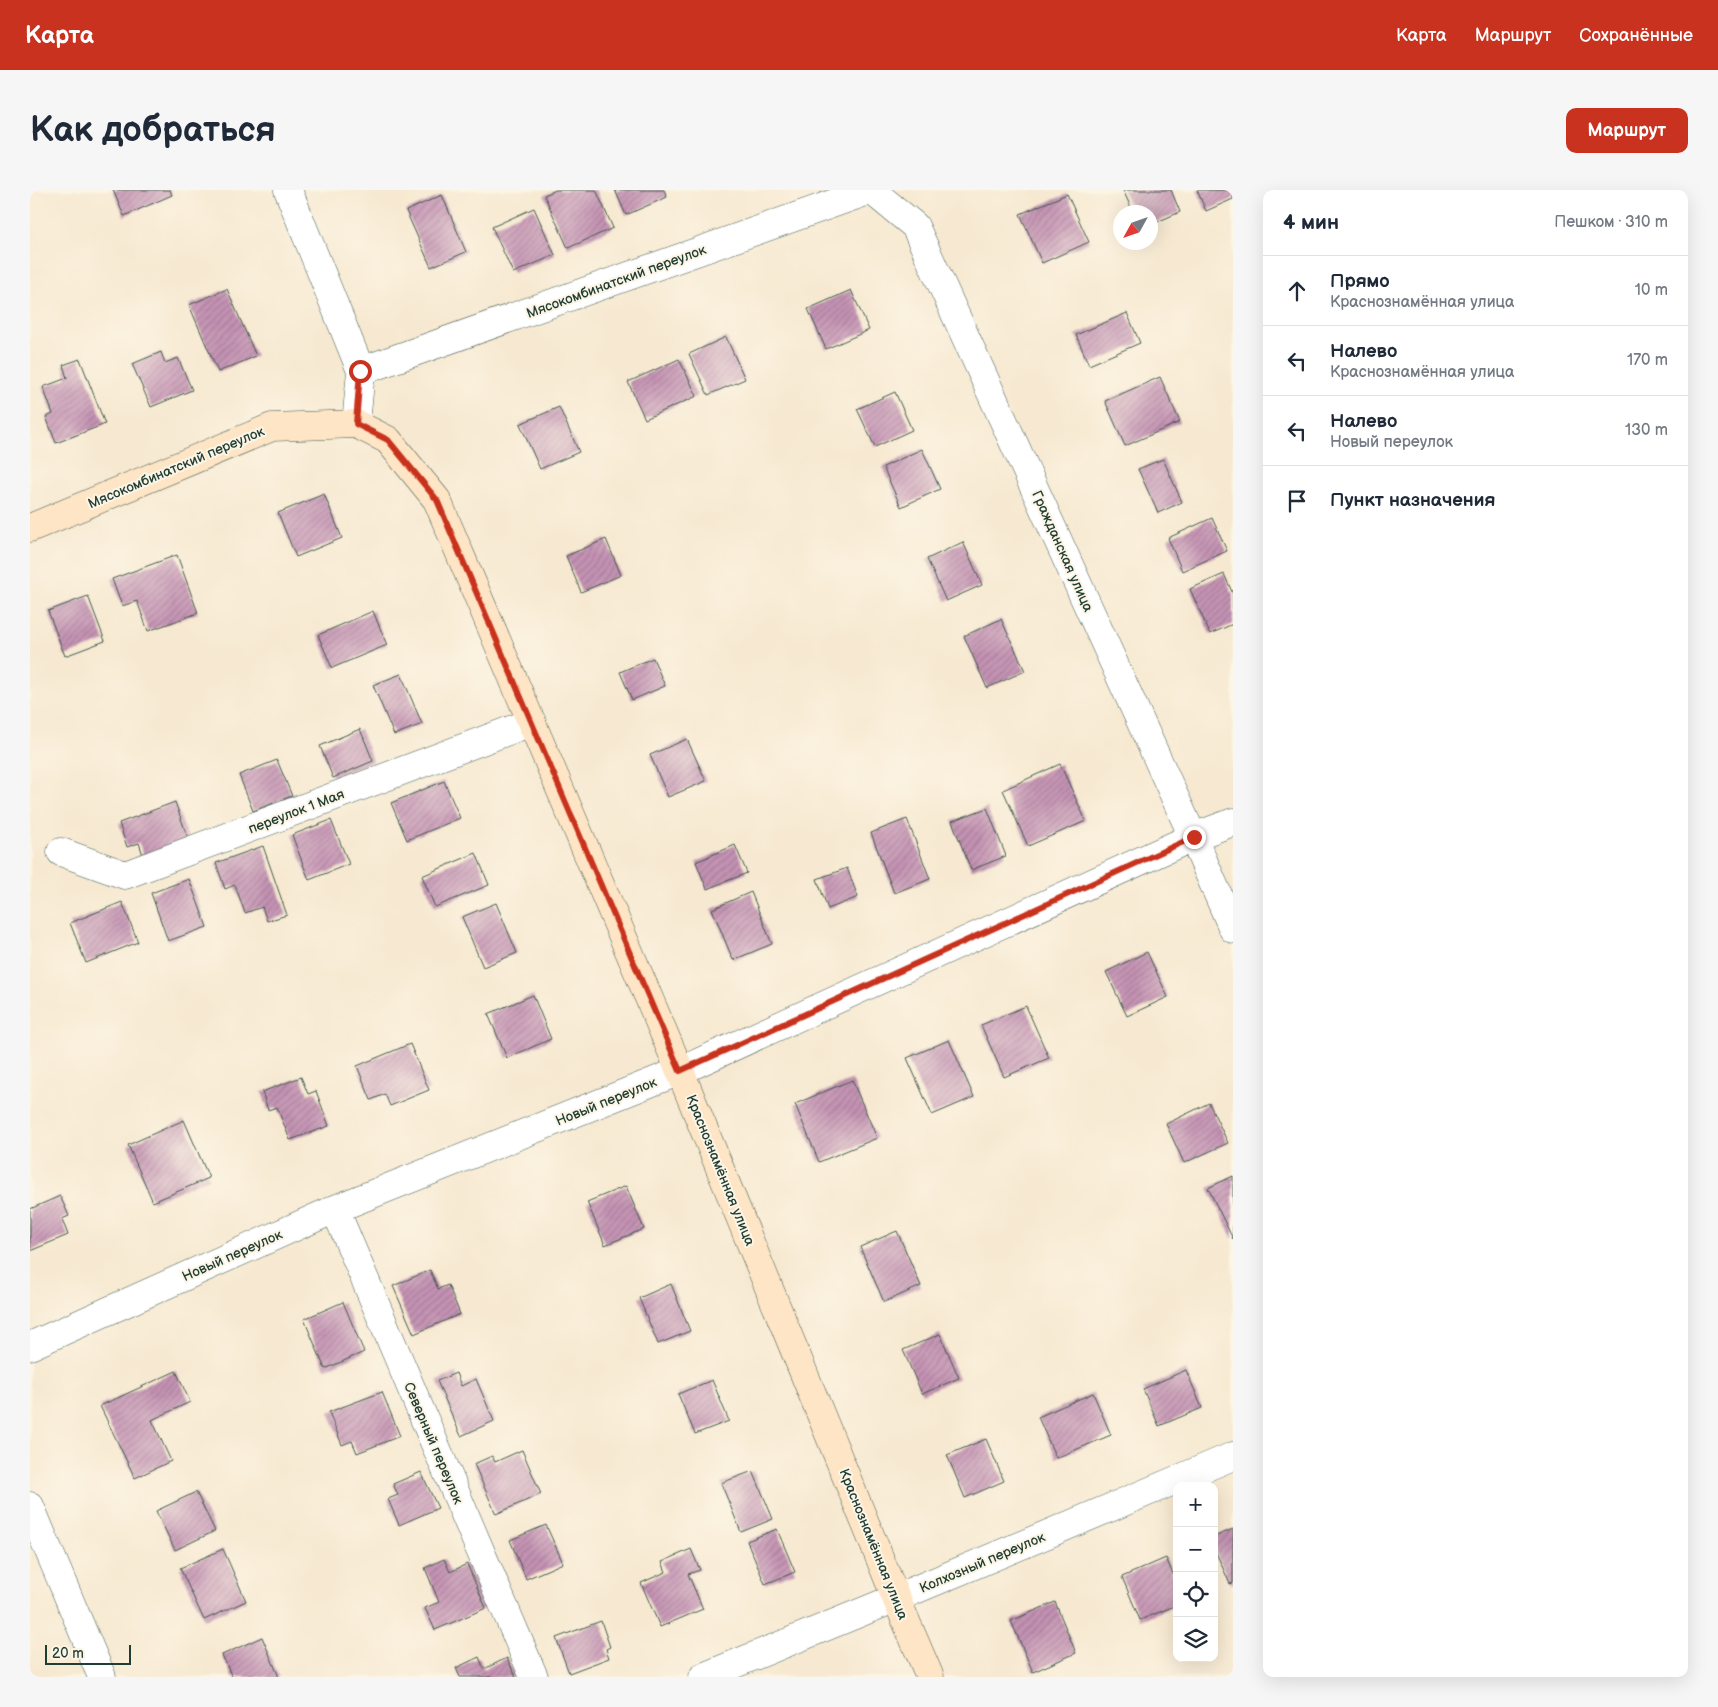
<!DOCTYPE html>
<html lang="ru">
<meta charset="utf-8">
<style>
body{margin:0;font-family:"Balsamiq Sans",sans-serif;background:#f6f6f7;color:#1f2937}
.controls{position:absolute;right:15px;bottom:15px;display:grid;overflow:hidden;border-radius:10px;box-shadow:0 5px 20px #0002}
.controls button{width:45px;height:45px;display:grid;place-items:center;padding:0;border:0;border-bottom:1px solid #e0e1e3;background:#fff;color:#1f2937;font:25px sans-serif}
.compass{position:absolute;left:1083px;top:15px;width:45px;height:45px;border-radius:50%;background:#fff;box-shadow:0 5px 20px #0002;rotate:230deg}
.scale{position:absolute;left:15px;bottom:12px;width:86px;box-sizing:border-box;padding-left:5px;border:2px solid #1f3d34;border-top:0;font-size:14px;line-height:18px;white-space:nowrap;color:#1f3d34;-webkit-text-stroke:4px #fcf5e5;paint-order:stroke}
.stop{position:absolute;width:15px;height:15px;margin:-11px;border:4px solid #c8321e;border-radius:50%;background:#fff}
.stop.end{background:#c8321e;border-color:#fff;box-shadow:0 1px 5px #0008}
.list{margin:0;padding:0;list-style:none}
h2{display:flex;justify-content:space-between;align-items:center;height:65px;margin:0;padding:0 20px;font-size:21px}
h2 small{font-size:16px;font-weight:400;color:#747a83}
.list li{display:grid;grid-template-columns:32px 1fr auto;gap:15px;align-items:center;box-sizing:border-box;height:70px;padding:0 20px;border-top:1px solid #e0e1e3}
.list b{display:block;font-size:19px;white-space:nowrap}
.list p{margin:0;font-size:16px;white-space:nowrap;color:#747a83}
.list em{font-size:16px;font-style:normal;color:#747a83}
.icon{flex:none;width:28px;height:28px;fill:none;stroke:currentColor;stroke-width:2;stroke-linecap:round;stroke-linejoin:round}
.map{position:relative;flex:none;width:1203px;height:1487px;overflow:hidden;border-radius:10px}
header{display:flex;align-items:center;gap:30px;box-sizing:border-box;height:70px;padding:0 25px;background:#c8321e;color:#fff}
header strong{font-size:24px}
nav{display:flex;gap:28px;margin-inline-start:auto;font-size:18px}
.intro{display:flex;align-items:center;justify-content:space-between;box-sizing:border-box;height:120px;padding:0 30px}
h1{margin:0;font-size:35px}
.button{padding:12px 22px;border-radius:10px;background:#c8321e;color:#fff;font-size:18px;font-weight:700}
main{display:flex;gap:30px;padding:0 30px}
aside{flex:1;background:#fff;border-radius:10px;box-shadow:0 5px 20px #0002}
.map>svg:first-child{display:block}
.building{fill:url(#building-hatch)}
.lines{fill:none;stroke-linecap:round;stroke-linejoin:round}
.street-casing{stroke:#3f574c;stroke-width:29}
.secondary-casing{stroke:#3f574c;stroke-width:29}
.street{stroke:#fff;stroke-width:28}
.secondary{stroke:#fee5c5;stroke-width:28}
.route{stroke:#c8321e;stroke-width:6}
.labels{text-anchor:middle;stroke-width:4;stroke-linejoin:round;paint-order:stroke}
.street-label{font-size:14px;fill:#1f3d34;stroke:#fcf5e5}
</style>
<header>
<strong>Карта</strong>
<nav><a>Карта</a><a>Маршрут</a><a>Сохранённые</a></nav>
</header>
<div class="intro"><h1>Как добраться</h1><a class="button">Маршрут</a></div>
<main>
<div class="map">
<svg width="1203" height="1487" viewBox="0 0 1203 1487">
<defs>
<pattern id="building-hatch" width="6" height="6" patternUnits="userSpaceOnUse" patternTransform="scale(1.25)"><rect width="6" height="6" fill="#c593b4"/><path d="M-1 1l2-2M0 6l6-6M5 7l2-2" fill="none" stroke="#9f7993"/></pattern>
</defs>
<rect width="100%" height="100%" fill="#fcf5e5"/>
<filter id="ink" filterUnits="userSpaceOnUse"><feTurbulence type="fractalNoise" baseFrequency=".02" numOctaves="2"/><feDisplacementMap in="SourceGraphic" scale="10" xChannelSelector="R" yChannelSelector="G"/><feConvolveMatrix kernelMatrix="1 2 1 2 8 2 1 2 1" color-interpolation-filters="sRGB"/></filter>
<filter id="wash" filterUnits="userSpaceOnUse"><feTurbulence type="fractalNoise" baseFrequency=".0096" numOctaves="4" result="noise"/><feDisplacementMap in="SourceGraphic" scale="20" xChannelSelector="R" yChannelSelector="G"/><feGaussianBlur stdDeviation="1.12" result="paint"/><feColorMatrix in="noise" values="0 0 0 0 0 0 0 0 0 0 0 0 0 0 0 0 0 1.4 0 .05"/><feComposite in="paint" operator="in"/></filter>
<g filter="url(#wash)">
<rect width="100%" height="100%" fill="#f7e9d1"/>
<g id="blocks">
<path class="building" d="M 83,0 L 140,0 L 142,5 L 94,26 Z
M 526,0 L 566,0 L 583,38 L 538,58 L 514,5 Z
M 585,0 L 634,0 L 637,7 L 596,25 Z
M 1093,0 L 1141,0 L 1150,22 L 1120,35 L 1120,22 L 1103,22 Z
M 1167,0 L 1203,0 L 1203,9 L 1176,21 Z
M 1037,4 L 1059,52 L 1012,73 L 990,24 Z
M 412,5 L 436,62 L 401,77 L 376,21 Z
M 504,18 L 525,65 L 483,83 L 462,37 Z
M 197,99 L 226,166 L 188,182 L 159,115 Z
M 821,100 L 839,140 L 796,159 L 778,119 Z
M 1097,123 L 1110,153 L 1059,175 L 1046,145 Z
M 696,147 L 715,189 L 678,205 L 659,164 Z
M 131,162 L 135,173 L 148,168 L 162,200 L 121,217 L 102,174 Z
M 50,169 L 75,234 L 26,253 L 16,227 L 23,224 L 13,197 L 37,188 L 33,175 Z
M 649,169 L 667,206 L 615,229 L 598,192 Z
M 1130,187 L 1150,232 L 1095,256 L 1075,211 Z
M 865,202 L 882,240 L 845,257 L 827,219 Z
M 529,217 L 549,262 L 510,279 L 490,234 Z
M 892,259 L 910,299 L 871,317 L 853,277 Z
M 1133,269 L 1152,312 L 1128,323 L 1108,279 Z
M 294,304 L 312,348 L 266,367 L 248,323 Z
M 1182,328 L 1197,361 L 1152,381 L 1138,348 Z
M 576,349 L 591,385 L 551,402 L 536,366 Z
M 933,352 L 952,395 L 916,411 L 897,369 Z
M 147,365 L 168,423 L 118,441 L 107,411 L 92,416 L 82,389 Z
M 1194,384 L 1203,404 L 1203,434 L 1180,444 L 1160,399 Z
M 58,406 L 75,451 L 35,466 L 18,421 Z
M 343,421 L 357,455 L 302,478 L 288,445 Z
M 971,429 L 995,481 L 957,498 L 934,446 Z
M 623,468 L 635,496 L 602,510 L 590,482 Z
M 371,484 L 392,534 L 364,545 L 343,495 Z
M 330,539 L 343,571 L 303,588 L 290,556 Z
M 657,549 L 676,591 L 638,607 L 620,565 Z
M 247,570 L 262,606 L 223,621 L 209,585 Z
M 1030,574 L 1056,631 L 998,656 L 973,600 Z
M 414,591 L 430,628 L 377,650 L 361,613 Z
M 145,612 L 159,651 L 114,668 L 109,653 L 97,657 L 89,633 Z
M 957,618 L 976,666 L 941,680 L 922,631 Z
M 877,629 L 900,689 L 864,703 L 841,643 Z
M 301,630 L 319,674 L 279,690 L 262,645 Z
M 705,655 L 717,683 L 677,699 L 666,672 Z
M 233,656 L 257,725 L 237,731 L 232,717 L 215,723 L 205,695 L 195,699 L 186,673 Z
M 446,663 L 459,695 L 405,717 L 392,686 Z
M 817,678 L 828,707 L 798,719 L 787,689 Z
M 159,689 L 177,737 L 138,751 L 121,703 Z
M 721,702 L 742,754 L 703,770 L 682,719 Z
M 92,712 L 108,752 L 56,773 L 40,733 Z
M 466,713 L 487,763 L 453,777 L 432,727 Z
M 1117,762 L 1138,807 L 1097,826 L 1076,782 Z
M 503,805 L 521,849 L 477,868 L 458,824 Z
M 996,816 L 1019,868 L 974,887 L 951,835 Z
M 919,850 L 944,907 L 902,925 L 877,868 Z
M 380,854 L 399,900 L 360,916 L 355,904 L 341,910 L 327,876 Z
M 271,887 L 278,904 L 286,901 L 299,936 L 260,950 L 247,917 L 238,920 L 232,902 Z
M 822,890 L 847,948 L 789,972 L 765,914 Z
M 1179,913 L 1198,953 L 1154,973 L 1136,934 Z
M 154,930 L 179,988 L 123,1012 L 98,955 Z
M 1203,986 L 1203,1049 L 1178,998 Z
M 596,996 L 614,1039 L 575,1055 L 557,1012 Z
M 30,1006 L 39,1026 L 32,1029 L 38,1045 L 0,1061 L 0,1019 Z
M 867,1041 L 891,1096 L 854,1112 L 830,1057 Z
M 400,1080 L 408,1099 L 418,1095 L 430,1124 L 384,1144 L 363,1096 Z
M 641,1094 L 660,1141 L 628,1154 L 609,1108 Z
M 313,1112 L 334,1162 L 295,1179 L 274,1129 Z
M 910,1144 L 929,1188 L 892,1204 L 873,1160 Z
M 1156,1180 L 1172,1218 L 1129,1236 L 1113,1199 Z
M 146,1181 L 160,1212 L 122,1230 L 141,1271 L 105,1288 L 70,1216 Z
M 426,1183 L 431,1196 L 446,1189 L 464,1231 L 431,1246 L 407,1191 Z
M 682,1190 L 699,1231 L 665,1244 L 648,1204 Z
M 352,1202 L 370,1246 L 327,1263 L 322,1251 L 312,1255 L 299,1222 Z
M 1063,1203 L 1081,1245 L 1026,1268 L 1008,1227 Z
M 956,1249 L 974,1291 L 935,1308 L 917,1265 Z
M 492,1260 L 511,1304 L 466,1324 L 444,1274 L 462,1266 L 465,1272 Z
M 723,1281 L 743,1329 L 711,1342 L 691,1293 Z
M 391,1282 L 408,1318 L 369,1335 L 358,1309 L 368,1305 L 363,1294 Z
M 166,1302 L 185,1341 L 145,1360 L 126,1321 Z
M 516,1335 L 533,1373 L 496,1389 L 480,1350 Z
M 747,1339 L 765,1382 L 735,1394 L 717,1351 Z
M 1203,1339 L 1203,1393 L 1200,1394 L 1184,1358 L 1184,1347 Z
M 193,1359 L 216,1411 L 174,1430 L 150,1378 Z
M 661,1359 L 670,1380 L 658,1384 L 673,1419 L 630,1437 L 611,1393 L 636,1382 L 632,1372 Z
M 1136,1368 L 1147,1393 L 1147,1415 L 1110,1430 L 1092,1387 Z
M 414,1369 L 420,1382 L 437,1374 L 456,1418 L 405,1440 L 395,1418 L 409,1412 L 395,1378 Z
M 1025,1412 L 1046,1463 L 1003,1482 L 981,1431 Z
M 571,1431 L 580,1457 L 576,1459 L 579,1468 L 539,1483 L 526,1448 Z
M 232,1447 L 249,1487 L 202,1487 L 192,1465 Z
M 449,1467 L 454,1479 L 477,1468 L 486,1487 L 430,1487 L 426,1478 Z"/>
</g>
</g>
<g filter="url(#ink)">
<use href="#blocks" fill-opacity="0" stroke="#3f574c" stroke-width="1"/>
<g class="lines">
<defs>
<path id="street" d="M 258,0 L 331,181 L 326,234
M 841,0 L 885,36 L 1163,647 L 1203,739
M 331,181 L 841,0
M 31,662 L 95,685 L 502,532
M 305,1019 L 504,1487
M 0,1156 L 305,1019 L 650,881 L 1163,647 L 1203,632
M 0,1316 L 72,1487
M 673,1487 L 866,1408 L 1203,1266"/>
<path id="secondary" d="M 0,338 L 242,237 L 326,234 L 358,250 L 407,310 L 650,881 L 866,1408 L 900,1487"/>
</defs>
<use href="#street" class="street-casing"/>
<use href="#secondary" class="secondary-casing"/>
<use href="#street" class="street"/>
<use href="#secondary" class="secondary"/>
</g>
</g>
<g class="lines" filter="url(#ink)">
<path class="route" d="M 330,181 L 326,234 L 358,250 L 407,310 L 650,881 L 1164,647"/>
</g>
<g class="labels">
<g class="street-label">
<text transform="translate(586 91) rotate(-20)" y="5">Мясокомбинатский переулок</text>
<text transform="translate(146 277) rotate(-23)" y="5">Мясокомбинатский переулок</text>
<text transform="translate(1033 361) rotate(66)" y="5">Гражданская улица</text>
<text transform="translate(266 621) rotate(-21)" y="5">переулок 1 Мая</text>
<text transform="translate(576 911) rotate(-22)" y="5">Новый переулок</text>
<text transform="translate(691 980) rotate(68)" y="5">Краснознамённая улица</text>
<text transform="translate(202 1065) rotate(-24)" y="5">Новый переулок</text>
<text transform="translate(404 1253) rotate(67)" y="5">Северный переулок</text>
<text transform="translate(844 1354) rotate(68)" y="5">Краснознамённая улица</text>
<text transform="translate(952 1372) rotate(-23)" y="5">Колхозный переулок</text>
</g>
</g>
</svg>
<div class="controls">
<button>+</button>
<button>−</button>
<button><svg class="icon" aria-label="locate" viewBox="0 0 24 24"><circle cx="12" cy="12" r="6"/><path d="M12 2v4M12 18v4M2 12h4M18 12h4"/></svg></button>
<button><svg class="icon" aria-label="layers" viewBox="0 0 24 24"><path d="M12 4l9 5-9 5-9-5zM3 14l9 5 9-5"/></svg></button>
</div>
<svg class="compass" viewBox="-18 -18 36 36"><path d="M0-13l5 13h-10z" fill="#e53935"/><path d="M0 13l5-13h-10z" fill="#747a83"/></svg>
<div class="scale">20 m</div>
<div class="stop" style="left:330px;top:181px"></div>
<div class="stop end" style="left:1164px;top:647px"></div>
</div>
<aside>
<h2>4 мин<small>Пешком · 310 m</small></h2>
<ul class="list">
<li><svg class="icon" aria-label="ahead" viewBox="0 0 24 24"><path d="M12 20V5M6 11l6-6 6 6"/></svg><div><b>Прямо</b><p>Краснознамённая улица</p></div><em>10 m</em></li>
<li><svg class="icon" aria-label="left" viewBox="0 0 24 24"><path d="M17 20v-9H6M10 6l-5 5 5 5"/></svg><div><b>Налево</b><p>Краснознамённая улица</p></div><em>170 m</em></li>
<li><svg class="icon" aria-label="left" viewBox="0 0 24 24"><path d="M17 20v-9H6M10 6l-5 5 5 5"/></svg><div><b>Налево</b><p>Новый переулок</p></div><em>130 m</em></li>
<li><svg class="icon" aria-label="arrive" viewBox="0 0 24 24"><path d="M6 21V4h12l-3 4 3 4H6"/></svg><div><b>Пункт назначения</b></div></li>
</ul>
</aside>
</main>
